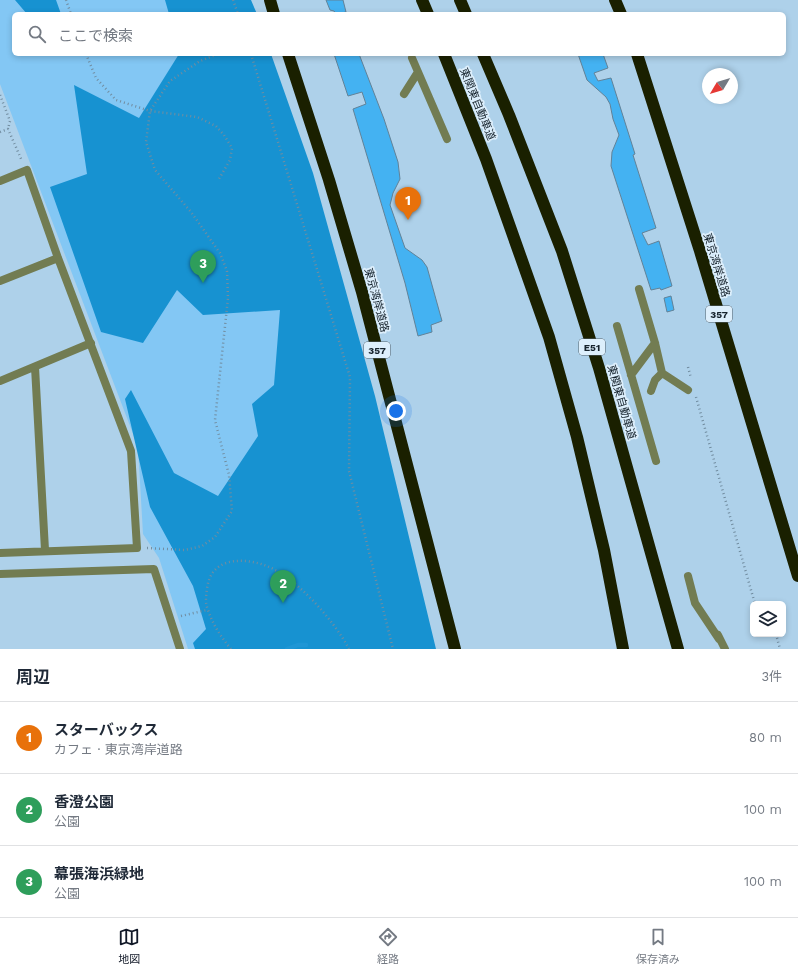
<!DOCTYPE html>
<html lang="ja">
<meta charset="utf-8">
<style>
body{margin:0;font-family:"Work Sans","Noto Sans JP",sans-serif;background:#f2f2f3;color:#1f2937}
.controls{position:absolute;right:12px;bottom:12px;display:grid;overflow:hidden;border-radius:6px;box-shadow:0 2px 6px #0003}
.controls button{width:36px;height:36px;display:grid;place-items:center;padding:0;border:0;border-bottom:1px solid #e0e1e3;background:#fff;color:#1f2937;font:20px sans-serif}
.compass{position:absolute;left:702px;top:68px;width:36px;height:36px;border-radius:50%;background:#fff;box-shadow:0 2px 6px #0003;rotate:232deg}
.you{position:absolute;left:396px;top:411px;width:14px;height:14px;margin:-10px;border:3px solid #fff;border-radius:50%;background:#1a73e8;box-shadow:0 0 0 6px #1a73e833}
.badge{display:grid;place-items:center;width:26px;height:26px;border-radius:50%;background:#111827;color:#fff;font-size:13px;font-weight:700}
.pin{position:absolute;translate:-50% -33px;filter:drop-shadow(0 1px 2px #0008)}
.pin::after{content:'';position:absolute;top:21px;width:14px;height:12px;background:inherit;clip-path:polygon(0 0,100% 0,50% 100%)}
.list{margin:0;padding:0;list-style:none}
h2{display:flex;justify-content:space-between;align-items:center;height:52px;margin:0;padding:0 16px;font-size:17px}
h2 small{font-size:13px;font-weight:400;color:#747a83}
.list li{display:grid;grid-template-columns:26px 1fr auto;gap:12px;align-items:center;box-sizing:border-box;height:72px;padding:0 16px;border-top:1px solid #e0e1e3}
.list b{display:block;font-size:15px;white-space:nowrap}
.list p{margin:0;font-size:13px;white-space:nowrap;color:#747a83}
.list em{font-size:13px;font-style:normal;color:#747a83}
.icon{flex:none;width:22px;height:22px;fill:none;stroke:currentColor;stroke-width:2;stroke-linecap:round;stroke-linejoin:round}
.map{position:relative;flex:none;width:798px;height:649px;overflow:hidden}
.search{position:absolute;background:#fff;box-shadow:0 2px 6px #0003;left:12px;right:12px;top:12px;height:44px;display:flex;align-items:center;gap:10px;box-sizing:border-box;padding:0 14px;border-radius:6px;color:#747a83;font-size:15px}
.sheet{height:268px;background:#fff}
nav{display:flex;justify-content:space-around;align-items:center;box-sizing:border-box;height:56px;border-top:1px solid #e0e1e3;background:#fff;font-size:11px;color:#747a83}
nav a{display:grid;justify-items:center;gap:2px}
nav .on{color:#111827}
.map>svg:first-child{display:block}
.green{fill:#83c7f4}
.forest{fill:#1792d1}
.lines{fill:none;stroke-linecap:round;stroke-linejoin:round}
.stream{stroke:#1f96d5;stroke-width:4.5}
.building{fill:#44b2f2;stroke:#618298}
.path{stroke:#728da0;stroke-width:2.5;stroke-dasharray:1 3;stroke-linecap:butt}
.lane{stroke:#727c52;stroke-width:8}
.street{stroke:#727c52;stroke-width:8}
.highway{stroke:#1a2000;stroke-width:12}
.labels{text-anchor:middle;stroke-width:3.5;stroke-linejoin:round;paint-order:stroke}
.shield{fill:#ddeffc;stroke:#52606b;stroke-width:1}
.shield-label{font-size:10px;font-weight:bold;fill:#16232d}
.street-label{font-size:11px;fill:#16232d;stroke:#ddeffc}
</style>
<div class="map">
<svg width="798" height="649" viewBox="0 0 798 649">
<rect width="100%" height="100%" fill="#aed1ea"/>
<path class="green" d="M 0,0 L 237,0 L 242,14 L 14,14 L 14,54 L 256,54 L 407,649 L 188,649 L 159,558 L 143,534 L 138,447 L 0,84 Z"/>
<path class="forest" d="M 15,0 L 56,0 L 61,14 L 27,14 Z
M 165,0 L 251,0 L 257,14 L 169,14 Z
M 179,54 L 271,54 L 313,173 L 375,396 L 436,649 L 195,649 L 193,643 L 206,629 L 193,586 L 150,507 L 125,399 L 131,390 L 174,473 L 218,496 L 258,436 L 252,404 L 274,385 L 280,310 L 203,315 L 177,290 L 143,343 L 101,332 L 50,187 L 87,174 L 74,85 L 139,118 Z"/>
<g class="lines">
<path class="stream" d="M 287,649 L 298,645 L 306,645"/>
</g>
<path class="building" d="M 326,0 L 343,0 L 346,12 L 336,14 L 334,11 L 330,10 Z
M 334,54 L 359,54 L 384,119 L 398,162 L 400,179 L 393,193 L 390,205 L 405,248 L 422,260 L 427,267 L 442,321 L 431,325 L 432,332 L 418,336 L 405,283 L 353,109 L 366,104 L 362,92 L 348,96 Z
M 578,54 L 603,54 L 608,68 L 594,73 L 598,81 L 611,78 L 635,154 L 633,155 L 656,228 L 642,233 L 648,245 L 659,241 L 672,286 L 661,290 L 660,288 L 651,290 L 611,166 L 612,152 L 619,135 L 613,119 L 610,104 L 606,97 L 587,80 Z
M 671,296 L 674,310 L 667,312 L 664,298 Z"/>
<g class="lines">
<path class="path" d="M 66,0 L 71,14
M 233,0 L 238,14
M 86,54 L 96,78 L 116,100 L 150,111 L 197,117 L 216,126 L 224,135 L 232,148 L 230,160 L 219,179
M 251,54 L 350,377 L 349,471 L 393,649
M 0,95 L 10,121 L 8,129
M 0,132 L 8,129 L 22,161
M 688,367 L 691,378
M 696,397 L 755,604
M 147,548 L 185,550 L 202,546 L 215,537 L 232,511 L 229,475 L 215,420 L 228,298 L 227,271 L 220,253 L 191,212 L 155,170 L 146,142 L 150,111 L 170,81 L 200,61 L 218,54
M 762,604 L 766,604
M 181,616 L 207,610
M 776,634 L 780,649
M 231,649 C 221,637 213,625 208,610 C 205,603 206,596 207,589 C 210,560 237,557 261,564 C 293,573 334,620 349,649"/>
<path class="lane" d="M 412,58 L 447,139
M 404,94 L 418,72
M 639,289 L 655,343 L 662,373 L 655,380 L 651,391
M 617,326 L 656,461
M 662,373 L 688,390
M 631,375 L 655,343
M 688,576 L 695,603 L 719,639
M 718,635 L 725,649"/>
<path class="street" d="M 0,181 L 27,170 L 58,258 L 131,451 L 137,548 L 0,553
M 0,281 L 58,258
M 35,367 L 45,550
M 0,381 L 91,343
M 0,574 L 154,569 L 180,649"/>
<path class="highway" d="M 270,0 L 274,14
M 422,0 L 428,14
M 460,0 L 466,14
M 615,0 L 621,14
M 288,54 L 329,180 L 362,292 L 455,649
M 444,54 L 486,159 L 549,337 L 577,437 L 604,550 L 623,649
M 483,54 L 509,115 L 562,251 L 599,368 L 678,649
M 637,54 L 700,251 L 798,576"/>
</g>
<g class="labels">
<g class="shield">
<rect x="706" y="306" width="26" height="16" rx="3"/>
<rect x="579" y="339" width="26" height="16" rx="3"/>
<rect x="364" y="342" width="26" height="16" rx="3"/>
</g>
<g class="shield-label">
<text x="719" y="318">357</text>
<text x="592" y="351">E51</text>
<text x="377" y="354">357</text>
</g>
<g class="street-label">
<text transform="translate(478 104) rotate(68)" y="4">東関東自動車道</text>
<text transform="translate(717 265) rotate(73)" y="4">東京湾岸道路</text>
<text transform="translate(377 300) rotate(75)" y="4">東京湾岸道路</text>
<text transform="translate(622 402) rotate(74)" y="4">東関東自動車道</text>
</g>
</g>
</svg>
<div class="controls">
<button><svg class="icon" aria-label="layers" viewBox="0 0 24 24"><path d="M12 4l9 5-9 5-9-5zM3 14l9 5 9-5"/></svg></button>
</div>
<svg class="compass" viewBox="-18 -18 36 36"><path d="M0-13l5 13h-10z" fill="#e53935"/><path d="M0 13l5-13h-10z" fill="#747a83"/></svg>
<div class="you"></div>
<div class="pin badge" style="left:408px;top:220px;background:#e8710a">1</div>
<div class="pin badge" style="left:283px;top:603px;background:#2e9e5b">2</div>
<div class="pin badge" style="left:203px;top:283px;background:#2e9e5b">3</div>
<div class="search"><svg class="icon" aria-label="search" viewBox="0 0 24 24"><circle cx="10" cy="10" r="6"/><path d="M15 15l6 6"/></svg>ここで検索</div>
</div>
<section class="sheet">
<h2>周辺<small>3件</small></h2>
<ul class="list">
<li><span class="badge" style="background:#e8710a">1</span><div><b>スターバックス</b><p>カフェ · 東京湾岸道路</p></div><em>80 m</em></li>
<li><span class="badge" style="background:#2e9e5b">2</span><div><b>香澄公園</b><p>公園</p></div><em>100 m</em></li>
<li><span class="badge" style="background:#2e9e5b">3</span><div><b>幕張海浜緑地</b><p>公園</p></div><em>100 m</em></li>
</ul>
</section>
<nav>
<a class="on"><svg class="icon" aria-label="map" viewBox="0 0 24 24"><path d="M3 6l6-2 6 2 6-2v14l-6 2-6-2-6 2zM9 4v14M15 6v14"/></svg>地図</a>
<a><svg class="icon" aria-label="directions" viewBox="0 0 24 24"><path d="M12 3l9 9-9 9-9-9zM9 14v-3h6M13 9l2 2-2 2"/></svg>経路</a>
<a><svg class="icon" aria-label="saved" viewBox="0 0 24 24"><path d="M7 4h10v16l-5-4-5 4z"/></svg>保存済み</a>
</nav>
